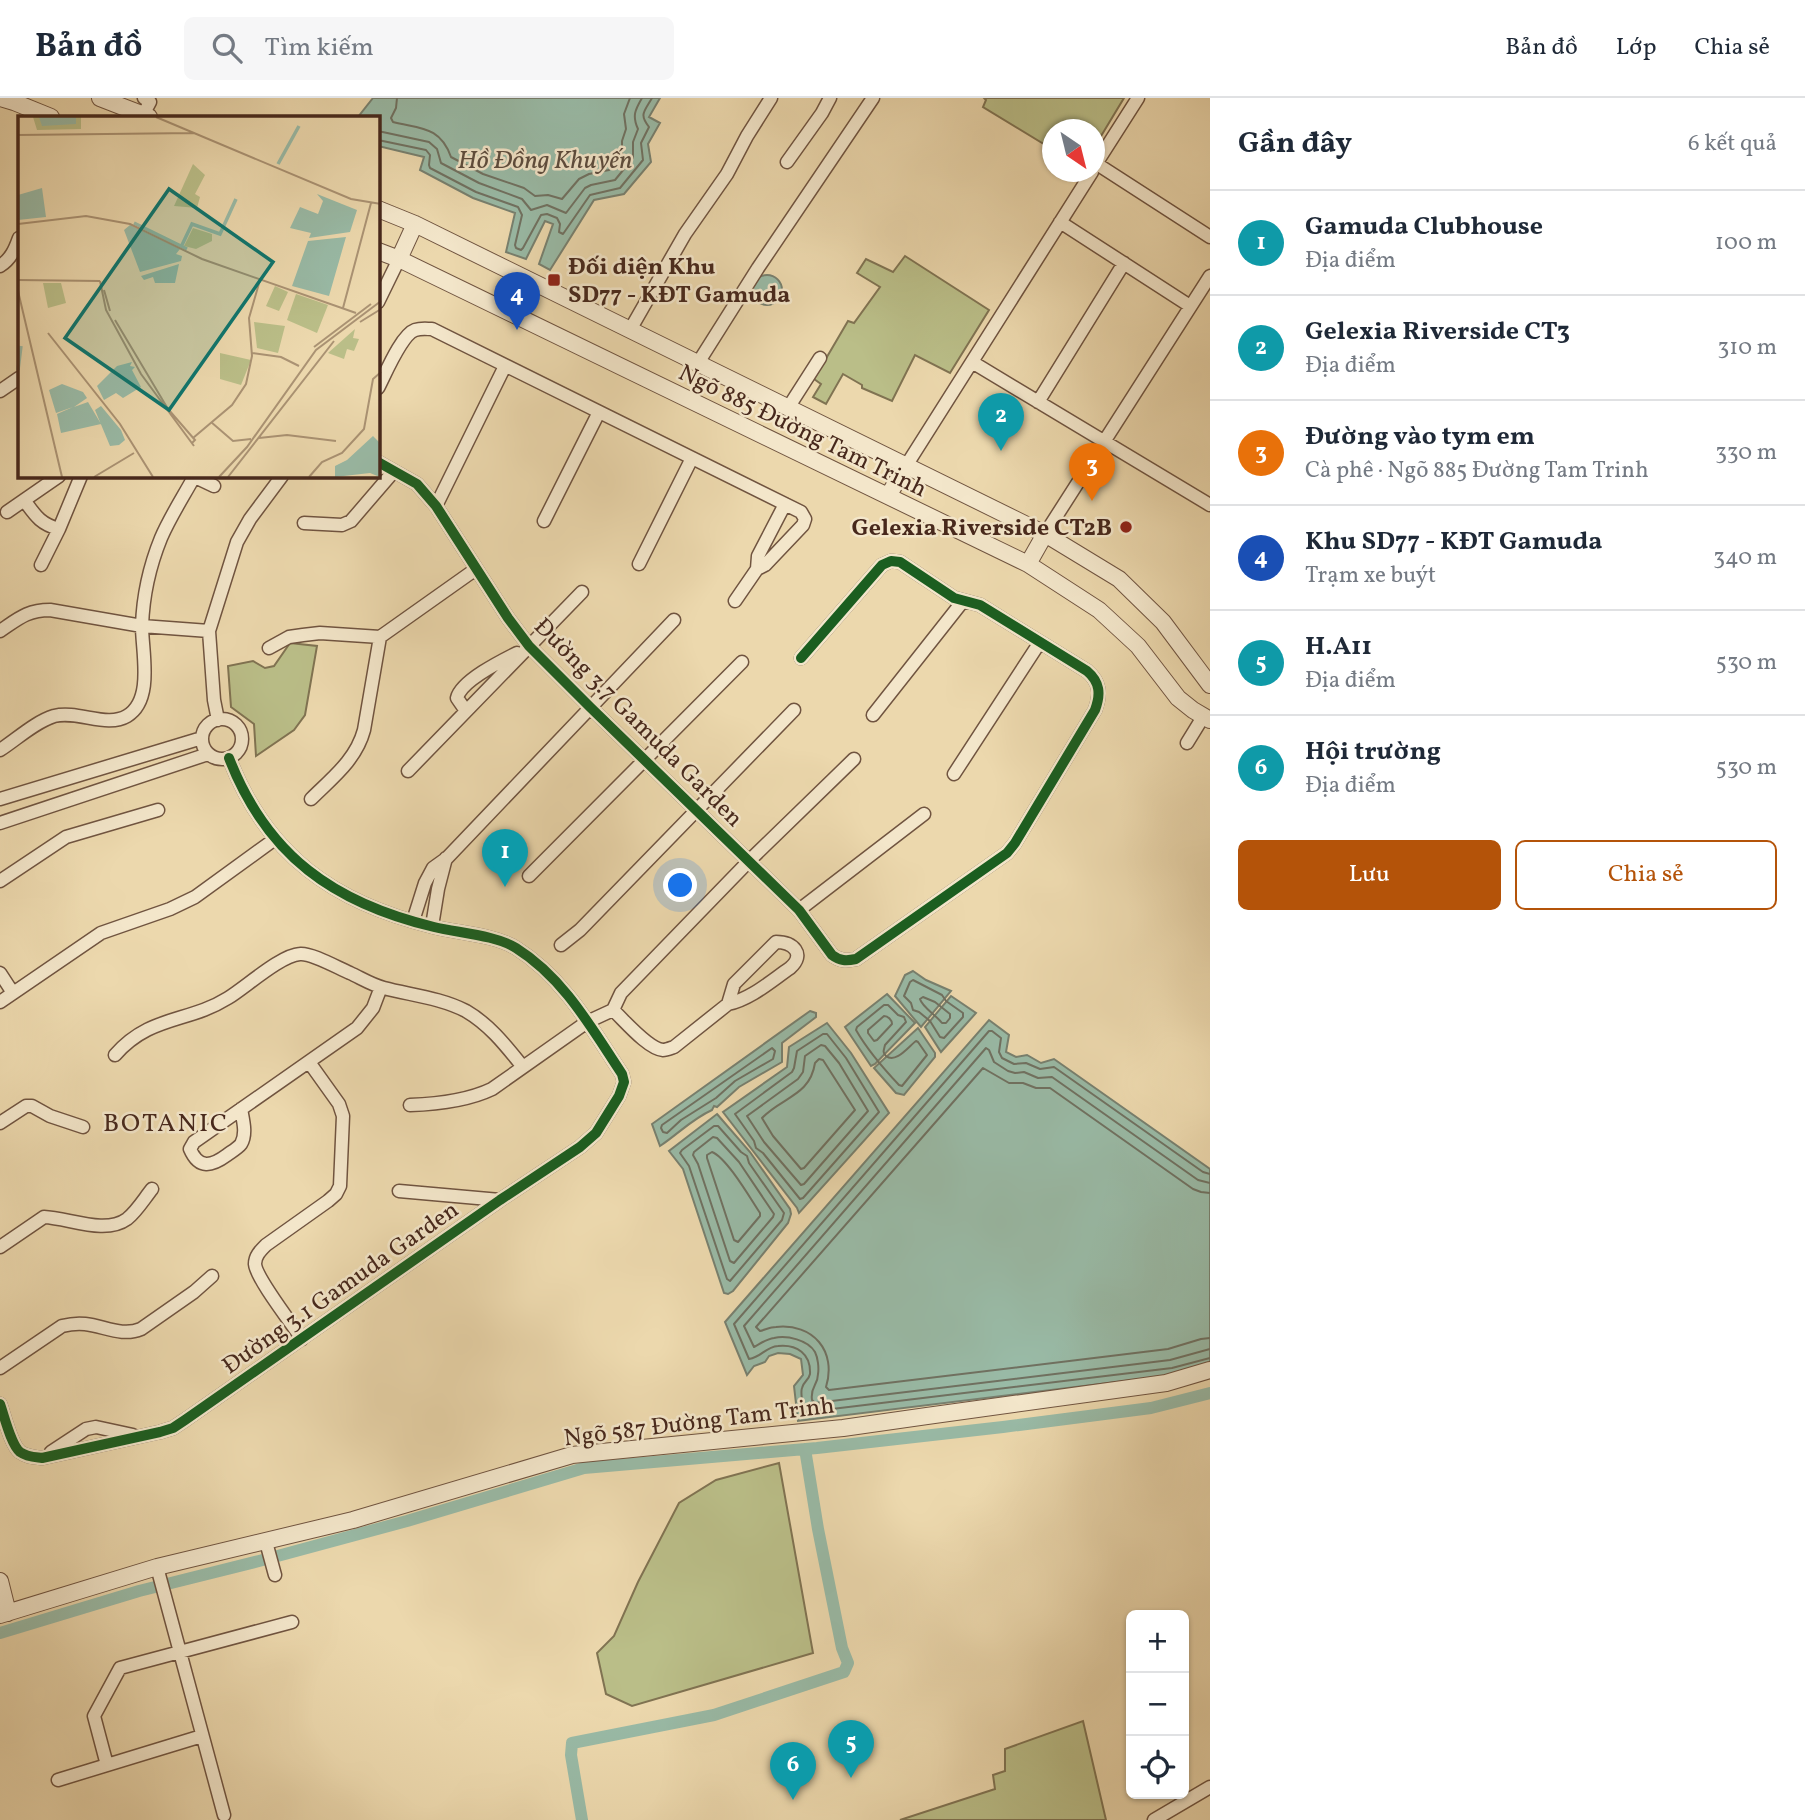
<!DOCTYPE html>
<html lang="vi">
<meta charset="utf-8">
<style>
body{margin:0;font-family:Vollkorn,serif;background:#f6f6f7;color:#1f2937}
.controls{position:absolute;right:21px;bottom:21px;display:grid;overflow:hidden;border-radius:10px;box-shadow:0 2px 5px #0004}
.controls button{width:63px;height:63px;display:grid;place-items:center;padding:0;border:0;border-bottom:2px solid #e0e1e3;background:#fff;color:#1f2937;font:35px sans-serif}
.compass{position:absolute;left:1042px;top:21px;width:63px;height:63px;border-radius:50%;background:#fff;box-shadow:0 2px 5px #0004;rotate:145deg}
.you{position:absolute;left:681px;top:788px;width:24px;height:24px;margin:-18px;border:5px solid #fff;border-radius:50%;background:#1a73e8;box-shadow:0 0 0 10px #1a73e833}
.badge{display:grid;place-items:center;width:46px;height:46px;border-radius:50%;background:#b45309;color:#fff;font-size:23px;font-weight:700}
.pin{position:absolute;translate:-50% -58px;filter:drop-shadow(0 2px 4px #0008)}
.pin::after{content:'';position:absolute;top:37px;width:24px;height:21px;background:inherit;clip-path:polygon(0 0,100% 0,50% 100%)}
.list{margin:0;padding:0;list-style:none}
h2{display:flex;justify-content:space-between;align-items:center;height:91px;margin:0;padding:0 28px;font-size:30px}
h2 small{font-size:23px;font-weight:400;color:#747a83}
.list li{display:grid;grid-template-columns:46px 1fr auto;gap:21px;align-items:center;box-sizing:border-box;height:105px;padding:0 28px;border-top:2px solid #e0e1e3}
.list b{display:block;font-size:26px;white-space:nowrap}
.list p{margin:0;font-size:23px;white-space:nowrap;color:#747a83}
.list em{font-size:23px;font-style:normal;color:#747a83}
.actions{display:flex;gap:14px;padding:21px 28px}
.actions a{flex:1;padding:16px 0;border:2px solid #b45309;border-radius:10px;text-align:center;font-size:24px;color:#b45309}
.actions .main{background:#b45309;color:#fff}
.icon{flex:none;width:38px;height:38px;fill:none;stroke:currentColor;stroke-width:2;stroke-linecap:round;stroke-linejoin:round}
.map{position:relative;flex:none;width:1210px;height:1722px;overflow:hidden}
header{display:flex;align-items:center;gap:42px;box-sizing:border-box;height:98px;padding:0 35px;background:#fff;border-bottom:2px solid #e0e1e3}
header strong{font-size:33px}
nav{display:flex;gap:38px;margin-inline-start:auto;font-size:24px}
.search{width:490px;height:63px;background:#f6f6f7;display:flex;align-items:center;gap:18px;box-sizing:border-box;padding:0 24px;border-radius:10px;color:#747a83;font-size:26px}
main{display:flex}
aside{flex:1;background:#fff}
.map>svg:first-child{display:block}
.green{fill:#babe88;stroke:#807352;stroke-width:2}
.water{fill:#99baa6;stroke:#78806f;stroke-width:2}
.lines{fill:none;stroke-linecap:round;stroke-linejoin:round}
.shore{stroke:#707161;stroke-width:2}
.canal{stroke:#99baa6;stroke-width:12}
.minor-casing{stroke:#705440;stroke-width:15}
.tertiary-casing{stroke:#705440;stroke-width:18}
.minor{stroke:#f3e6ca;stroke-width:12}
.tertiary{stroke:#f3e6ca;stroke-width:16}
.cycleway-casing{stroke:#f3e6ca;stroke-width:15}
.cycleway{stroke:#1b5e20;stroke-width:10}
.poi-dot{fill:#8f2418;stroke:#f3e6ca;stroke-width:2.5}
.labels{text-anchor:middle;stroke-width:5;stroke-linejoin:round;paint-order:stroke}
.poi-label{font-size:24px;font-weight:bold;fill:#47281c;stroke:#f3e6ca;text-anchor:start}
.street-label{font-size:24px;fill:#47281c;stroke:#f3e6ca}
.water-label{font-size:26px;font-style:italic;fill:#5c4c3e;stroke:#f3e6ca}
.neighbourhood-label{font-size:26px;letter-spacing:2px;fill:#47281c;stroke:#f3e6ca}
.inset-river{fill:none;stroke:#99baa6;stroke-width:3.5}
.inset-road{fill:none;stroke:#aa9273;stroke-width:2}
.view{fill:#0f766e;fill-opacity:0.15;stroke:#0f766e;stroke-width:3.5}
.inset-edge{fill:none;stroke:#47281c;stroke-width:3.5}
</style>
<header>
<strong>Bản đồ</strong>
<div class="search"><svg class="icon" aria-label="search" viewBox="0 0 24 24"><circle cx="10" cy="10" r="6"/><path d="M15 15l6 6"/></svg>Tìm kiếm</div>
<nav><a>Bản đồ</a><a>Lớp</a><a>Chia sẻ</a></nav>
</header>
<main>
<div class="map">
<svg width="1210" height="1722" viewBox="0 0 1210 1722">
<rect width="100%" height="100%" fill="#ecd8ad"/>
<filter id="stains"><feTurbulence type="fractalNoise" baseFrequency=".00286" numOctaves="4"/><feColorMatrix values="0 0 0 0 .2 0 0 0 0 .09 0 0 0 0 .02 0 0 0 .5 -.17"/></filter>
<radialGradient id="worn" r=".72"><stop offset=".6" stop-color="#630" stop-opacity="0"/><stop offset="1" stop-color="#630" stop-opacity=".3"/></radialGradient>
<path class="green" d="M 984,0 L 1124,0 L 1095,48 L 1094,32 L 1052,32 L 1052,51 L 983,9 L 986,2 Z
M 905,158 L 989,212 L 950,275 L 915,257 L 892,303 L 862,290 L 862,287 L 843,276 L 826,306 L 813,299 L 821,286 L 814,281 L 848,223 L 854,225 L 880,189 L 857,175 L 866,161 L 893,174 Z
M 290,545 L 317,548 L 305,617 L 294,632 L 256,658 L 254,626 L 231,609 L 228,568 L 253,563 L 265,570 L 274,568 Z
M 779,1365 L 813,1555 L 632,1608 L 606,1596 L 597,1555 L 614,1538 L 638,1484 L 679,1405 L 716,1382 Z
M 1083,1623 L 1106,1722 L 900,1722 L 995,1691 L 993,1677 L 1005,1673 L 1005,1651 Z"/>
<path class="water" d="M 373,0 L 660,0 L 649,19 L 660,25 L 648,46 L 651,64 L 624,96 L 594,102 L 550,172 L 539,166 L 553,126 L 545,123 L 526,161 L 506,154 L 515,115 L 473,100 L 420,72 L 424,59 L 378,48 L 378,19 L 358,19 Z
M752 192a15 15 0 1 1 30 0a15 15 0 1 1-30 0Z
M 913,873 L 926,882 L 951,893 L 921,929 L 895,898 L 905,877 Z
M 887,896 L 915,925 L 875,966 L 871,968 L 845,929 Z
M 951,898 L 976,915 L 941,954 L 925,929 Z
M 810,913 L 816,915 L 816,919 L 782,945 L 782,964 L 739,989 L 717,1009 L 714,1008 L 712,1012 C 692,1021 678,1036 660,1048 L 652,1026 Z
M 989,922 L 1009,937 L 1006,954 L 1016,959 L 1027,957 L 1041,965 L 1054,961 L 1210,1071 L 1210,1266 L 1174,1277 L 798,1323 L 794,1288 L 803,1277 L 801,1261 L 790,1256 L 778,1255 L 769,1258 L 765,1264 L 754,1268 L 747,1277 L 725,1224 Z
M 827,925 L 851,955 L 889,1015 L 799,1115 L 797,1110 L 723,1014 L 787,969 L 789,949 Z
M 918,930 L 935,955 L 935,959 L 904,997 L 896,995 L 874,970 Z
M 717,1016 L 750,1054 L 790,1111 L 791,1116 L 788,1125 L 733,1193 L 728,1196 L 724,1195 L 683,1071 L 669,1053 Z"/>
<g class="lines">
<path class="shore" d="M 397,0 L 396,10 L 391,20 L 393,24 C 420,31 440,28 451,59 L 483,76 L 524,90 L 535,98 L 548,97 L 562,101 L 579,81 L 589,76 L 609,72 L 622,57 L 622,43 L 626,31 L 624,16 L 630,0
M 378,33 L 429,44 L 437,51 L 441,65 L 479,85 L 522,101 L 531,112 L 547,107 L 566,115 L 585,90 L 591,87 L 615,82 L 633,60 L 633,44 L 638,31 C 632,18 635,12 642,0
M 378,42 L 426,52 L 430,57 L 429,67 L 430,70 L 476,94 L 518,109 L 522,117 L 515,147 L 516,150 L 521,152 L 523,150 L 541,117 L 547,116 L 557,120 L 560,126 L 559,134 L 563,136 L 590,97 L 620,90 L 643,62 L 641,45 L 649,29 C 639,16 644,14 652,0
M 913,882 L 942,897 L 946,903 L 963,915 L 963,919 L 944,940 L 940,939 L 930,923 L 919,914 L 913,912 L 911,905 L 904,898 L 910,884 Z
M 923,899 L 935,904 L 950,916 L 950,920 L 946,925 L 942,925 C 936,917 922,909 920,901 Z
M 884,907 L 888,907 L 898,917 L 904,919 L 906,924 L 885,947 C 884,952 882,954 886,958 C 896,966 909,948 916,943 L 918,944 L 927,957 L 902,988 L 899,987 C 882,969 868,953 856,932 L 857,929 Z
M 884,918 C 888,918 892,922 892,926 L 877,942 L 874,943 L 868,935 L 868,932 Z
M 823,936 L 827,936 L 846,960 L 879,1014 L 803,1100 L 800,1101 L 763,1055 L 756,1050 L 754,1043 L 735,1016 L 792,974 L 794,970 L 797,953 Z
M 821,947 L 825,948 L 839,965 L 868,1013 L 804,1086 L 801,1087 L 764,1044 L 747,1018 L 798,981 L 803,974 L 805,958 Z
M 772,950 L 775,953 L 773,961 L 735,983 L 716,1000 L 681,1022 L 667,1035 L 663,1034 L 661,1030 L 662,1027 Z
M 819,961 L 823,962 L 855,1012 L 804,1070 L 801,1071 L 773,1038 L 762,1020 C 782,999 810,998 815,965 Z
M 714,1028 L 718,1028 L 741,1054 L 747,1058 L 749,1065 L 784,1115 L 782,1122 L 730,1183 L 727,1181 L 689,1068 L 680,1055 L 682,1052 Z
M 713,1039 L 717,1040 L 739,1064 L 774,1116 L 773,1119 L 734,1165 L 730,1163 L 698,1066 L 693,1057 L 694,1054 Z
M 712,1054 C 727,1060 750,1100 760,1115 L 760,1118 L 738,1144 L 734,1142 L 707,1060 L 707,1057 Z
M 1210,1076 L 1203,1074 L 1054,969 L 1040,971 L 1026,965 L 1014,966 L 1002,960 L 999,954 L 1001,940 L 992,933 L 989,933 L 734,1226 L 749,1261 C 762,1259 765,1249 778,1248 C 797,1246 811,1256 810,1276 C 809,1282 803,1284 802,1290 C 800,1296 803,1306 804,1312 L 807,1314 L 1172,1270 L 1210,1260
M 1210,1085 L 1198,1082 L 1052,979 L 1038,980 L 1024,974 L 1015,975 L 1008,973 L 994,964 L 989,952 L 986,950 L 744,1228 L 754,1249 C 760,1246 766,1241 774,1240 C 787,1237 808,1242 815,1254 C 818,1260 819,1270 818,1276 C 818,1288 810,1288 812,1302 L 815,1305 L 1170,1262 L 1210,1251
M 1210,1095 L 1201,1094 L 1193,1091 L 1050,990 L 1036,990 L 1023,985 L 1009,985 L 983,970 L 756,1229 L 760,1233 C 765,1232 770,1229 776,1229 C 813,1225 837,1253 826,1289 L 829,1292 L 1168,1251 L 1201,1241 L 1210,1240"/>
<path class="canal" d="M 0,1535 L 139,1493 L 259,1463 L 407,1423 L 584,1370 L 817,1350 L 1003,1329 L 1151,1310 L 1210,1295
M 582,1722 L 571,1657 L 572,1645 L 714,1617 L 844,1574 L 848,1565 L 842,1550 L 818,1431 L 805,1351"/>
<defs>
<path id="minor" d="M 143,17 L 150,4 L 144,0
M 787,64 L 822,15 L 830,0
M 1097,66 L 1210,139
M 1094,69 L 1138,0
M 1060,124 L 1190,208
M 0,168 C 11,161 15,151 19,140
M 378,204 L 399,161
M 630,232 L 685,136 L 727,76 L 747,38 L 771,0
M 972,264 L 1210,407
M 698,265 L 758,170 L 873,0
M 378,290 C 385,277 401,237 415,232 C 421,230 427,231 432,231 L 801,414 L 805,421 L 803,427 L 765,467 L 757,471 L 735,503
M 0,293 L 19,280
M 1038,304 L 1124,165
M 788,310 L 820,260
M 378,364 L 417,386 L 436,408 L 508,520 L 529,548 L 590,609 L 799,812 L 832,857 C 840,863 846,863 856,861 L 1007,755 L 1015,745 L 1095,612 C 1101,596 1100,584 1087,573 L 980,507 L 954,500 L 900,464 L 891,463 L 882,467 L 801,560
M 906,368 L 1092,74
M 193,378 L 214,388
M 24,402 C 35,417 40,426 59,431
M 436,408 L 505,268
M 7,414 L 59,378
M 544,423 L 599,314
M 304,425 L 342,427 L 351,423 L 394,373
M 1045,436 L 1210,178
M 639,466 L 692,360
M 41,467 L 59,431 L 81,378
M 757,471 L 758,458 L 785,406
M 0,533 C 18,521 27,512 50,512 L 142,528 L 209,533
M 269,550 L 289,539 L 303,537 L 320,535 L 380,539 L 476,471
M 466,613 L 457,600 C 461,583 501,563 517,555
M 873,617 L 963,503
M202 641a20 20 0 1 1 40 0a20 20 0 1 1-40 0Z
M 218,622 L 214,602 L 209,533 L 237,444 L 250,421 L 282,378
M 1187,645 L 1203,619
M 0,652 C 17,641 35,624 54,618 C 78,612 107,630 127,618 C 154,602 142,554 142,528 C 143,498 150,467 161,440 C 170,419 183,399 194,379
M 408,673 L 582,494
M 954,676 L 1040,544
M 0,701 L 202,640
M 311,701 C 332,680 356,662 364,632 L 380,539
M 0,725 L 208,656
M 529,778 L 742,564
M 0,783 L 66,739 L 158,712
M 799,812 L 924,716
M 413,823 L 425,785 L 433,770 L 447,760 L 674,522
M 432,828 L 438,791 L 446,760
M 561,847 L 580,832 L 794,612
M 0,875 L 13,895
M 0,904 L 101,835 L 170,811 L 195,799 L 275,741
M 613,912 C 624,922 648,951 663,952 C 666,952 671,950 674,949 L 728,906 C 751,901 771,883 790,870 C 806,856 793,844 776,844 L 734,886 L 728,906
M 115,957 C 150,917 188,925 228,900 C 246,889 281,857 300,856 C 312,855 338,870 350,875 C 361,880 372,887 384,890 C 411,897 441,900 466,913 C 490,927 506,948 523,969
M 410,1007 C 438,1006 467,1003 492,991 L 587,924 L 613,912 L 621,895 L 749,763 L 854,661
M 241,1011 C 243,1022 247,1036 241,1046 C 238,1050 231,1054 227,1057 C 212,1068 199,1072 190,1051 L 194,1044 L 357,930 L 373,910 L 381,889
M 0,1025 L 26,1008 L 32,1008 L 50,1018 L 83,1029
M 399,1093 L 500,1102
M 0,1149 L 44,1119 C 69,1120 105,1137 127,1121 C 137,1113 144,1101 152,1091
M 302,1241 C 292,1226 256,1180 255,1166 C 255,1158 260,1153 266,1147 L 328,1103 L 336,1096 L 340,1088 L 343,1018 L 339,1006 L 309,964
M 0,1270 L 62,1228 C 70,1226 77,1225 85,1226 C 104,1228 122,1239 141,1231 L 194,1194 L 212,1178
M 0,1306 C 4,1317 11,1347 20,1354 C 27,1359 34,1359 42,1360 L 160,1334 L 173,1330 L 185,1322 L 500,1102 L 580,1049 L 596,1035 L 619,998 L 624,984 L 622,976 C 592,931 564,880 516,850 C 495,837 459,835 434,829 C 334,805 267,758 229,660
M 51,1354 L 86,1331 L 96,1329 L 133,1337
M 266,1444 L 275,1477
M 157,1469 L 224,1717
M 107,1667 L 94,1618 L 120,1570 L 292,1524
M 58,1682 L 202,1638
M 1154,1722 L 1210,1689"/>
<path id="tertiary" d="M 0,0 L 14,4 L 51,19
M 100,0 L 149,19
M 378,111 L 415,126 L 1045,436 L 1119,481 L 1163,524 L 1210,587
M 378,153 L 399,161 L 1028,466 L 1099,512 L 1138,548 L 1178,600 L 1193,612 L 1210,622
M 399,161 L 415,126
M 888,398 L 906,368
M 1028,466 L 1045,436
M 0,1483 L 8,1515
M 0,1517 L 157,1469 L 353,1422 L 572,1357 L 843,1330 L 927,1318 L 1166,1285 L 1210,1272"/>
</defs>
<use href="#minor" class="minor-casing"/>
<use href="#tertiary" class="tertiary-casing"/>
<use href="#minor" class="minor"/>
<use href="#tertiary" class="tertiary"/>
<defs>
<path id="cycleway" d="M 378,364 L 417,386 L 436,408 L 508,520 L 529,548 L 590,609 L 799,812 L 832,857 C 840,863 846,863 856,861 L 1007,755 L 1015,745 L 1095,612 C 1101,596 1100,584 1087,573 L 980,507 L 954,500 L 900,464 L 891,463 L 882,467 L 801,560
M 0,1306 C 4,1317 11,1347 20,1354 C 27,1359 34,1359 42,1360 L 160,1334 L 173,1330 L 185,1322 L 500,1102 L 580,1049 L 596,1035 L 619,998 L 624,984 L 622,976 C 592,931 564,880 516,850 C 495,837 459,835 434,829 C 334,805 267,758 229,660"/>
</defs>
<use href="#cycleway" class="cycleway-casing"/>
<use href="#cycleway" class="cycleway"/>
</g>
<g class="poi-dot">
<rect x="547" y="175" width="14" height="14" rx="3.5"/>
<circle cx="1126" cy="429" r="7"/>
</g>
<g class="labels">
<g class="poi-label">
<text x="568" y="176">Đối diện Khu<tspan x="568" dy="28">SD77 - KĐT Gamuda</tspan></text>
<text x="1112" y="437" text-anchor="end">Gelexia Riverside CT2B</text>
</g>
<g class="street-label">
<text transform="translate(803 332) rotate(26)" y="8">Ngõ 885 Đường Tam Trinh</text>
<text transform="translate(639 624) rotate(45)" y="8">Đường 3.7 Gamuda Garden</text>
<text transform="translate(340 1189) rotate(-35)" y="8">Đường 3.1 Gamuda Garden</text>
<text transform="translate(699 1323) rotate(-7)" y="8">Ngõ 587 Đường Tam Trinh</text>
</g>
<g class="water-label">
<text x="545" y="70">Hồ Đồng Khuyến</text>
</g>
<g class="neighbourhood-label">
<text x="166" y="1033">BOTANIC</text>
</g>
</g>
<g transform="translate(18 18)">
<rect width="362" height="362" fill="#ecd8ad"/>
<path d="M 15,1 L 63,1 L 63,13 L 19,14 ZM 175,48 L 187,59 L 177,78 L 182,81 L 179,92 L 156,90 ZM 175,112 L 194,118 L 194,125 L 178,133 L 166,130 ZM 25,167 L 43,167 L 48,187 L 30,192 ZM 257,170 L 270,176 L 261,195 L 248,190 ZM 278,178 L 310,189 L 299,217 L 269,204 ZM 236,206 L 267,210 L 260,237 L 239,232 ZM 337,213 L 335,222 L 341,223 L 336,235 L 329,233 L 326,243 L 310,237 ZM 202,237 L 233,244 L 223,269 L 202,263 Z" fill="#babe88"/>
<path d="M 21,1 L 58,1 L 58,8 L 24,10 ZM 24,72 L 28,101 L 0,104 L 0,79 ZM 299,78 L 339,94 L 332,116 L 291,122 L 293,117 L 272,112 L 282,91 L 300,98 L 305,85 ZM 112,109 L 162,133 L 158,138 L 164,140 L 163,145 L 122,156 L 106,114 ZM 328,121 L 311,180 L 274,170 L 290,125 ZM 161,148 L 157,167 L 137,167 L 135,161 L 126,164 L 123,160 ZM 114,246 L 112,250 L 117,251 L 114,254 L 123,271 L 105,282 L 98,277 L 86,284 L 79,270 L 99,250 ZM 44,268 L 65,276 L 69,282 L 56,291 L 70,286 L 83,308 L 43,317 L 39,298 L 55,291 L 38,297 L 31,274 ZM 83,290 L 103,314 L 107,324 L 101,329 L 92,330 L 77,294 ZM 355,320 L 362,327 L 362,361 L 352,357 L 317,361 L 317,350 L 329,344 Z" fill="#99baa6"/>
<path class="inset-river" d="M 260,48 L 281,10M 116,107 L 169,133M 164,129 L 174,108 L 202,118 L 218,83M 0,254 L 3,230"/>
<path class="inset-road" d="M 138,1 L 333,83 L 363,88M 0,19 L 176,17M 0,108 L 68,100 L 112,108 L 184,143 L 338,197M 0,164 L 82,165M 82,165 L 88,194 L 123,258 L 176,330M 86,174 L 92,195M 0,175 L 44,361M 325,192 L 353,87M 97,204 L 150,293 L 177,324 L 174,327M 342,206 L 363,193M 30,217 L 102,308 L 135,361M 296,231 L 353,188M 234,237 L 263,241 L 281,250M 193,306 L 215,325 L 233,323M 175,322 L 214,289 L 228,268 L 234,240 L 231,202 L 242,164M 241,322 L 269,319 L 318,325M 76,361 L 116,337M 201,361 L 229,331 L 298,234 L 363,185M 210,361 L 316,225M 291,361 L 304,346 L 324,337 L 346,313 L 355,263 L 363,256"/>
<path class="view" d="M 151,73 L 255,146 L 151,294 L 47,222 Z"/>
<rect width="362" height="362" class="inset-edge"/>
</g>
<rect width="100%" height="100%" filter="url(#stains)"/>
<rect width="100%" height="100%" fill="url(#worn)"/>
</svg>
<div class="controls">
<button>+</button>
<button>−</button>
<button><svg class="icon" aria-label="locate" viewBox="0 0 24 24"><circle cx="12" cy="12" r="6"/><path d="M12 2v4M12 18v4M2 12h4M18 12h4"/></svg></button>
</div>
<svg class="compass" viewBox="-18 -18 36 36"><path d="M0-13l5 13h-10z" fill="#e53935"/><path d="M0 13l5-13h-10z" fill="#747a83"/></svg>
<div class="you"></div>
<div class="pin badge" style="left:505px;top:789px;background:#0f9aa8">1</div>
<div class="pin badge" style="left:1001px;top:353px;background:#0f9aa8">2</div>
<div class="pin badge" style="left:1092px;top:403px;background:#e8710a">3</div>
<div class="pin badge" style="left:517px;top:232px;background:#1a4fb4">4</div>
<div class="pin badge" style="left:851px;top:1680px;background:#0f9aa8">5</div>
<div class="pin badge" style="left:793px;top:1702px;background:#0f9aa8">6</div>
</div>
<aside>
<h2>Gần đây<small>6 kết quả</small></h2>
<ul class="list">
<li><span class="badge" style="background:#0f9aa8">1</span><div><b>Gamuda Clubhouse</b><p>Địa điểm</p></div><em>100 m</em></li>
<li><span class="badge" style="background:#0f9aa8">2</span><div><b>Gelexia Riverside CT3</b><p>Địa điểm</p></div><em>310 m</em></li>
<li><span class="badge" style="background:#e8710a">3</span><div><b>Đường vào tym em</b><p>Cà phê · Ngõ 885 Đường Tam Trinh</p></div><em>330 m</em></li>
<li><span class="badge" style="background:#1a4fb4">4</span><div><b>Khu SD77 - KĐT Gamuda</b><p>Trạm xe buýt</p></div><em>340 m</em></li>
<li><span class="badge" style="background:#0f9aa8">5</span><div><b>H.A11</b><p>Địa điểm</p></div><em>530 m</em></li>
<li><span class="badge" style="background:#0f9aa8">6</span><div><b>Hội trường</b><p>Địa điểm</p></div><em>530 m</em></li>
</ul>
<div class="actions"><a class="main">Lưu</a><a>Chia sẻ</a></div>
</aside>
</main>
